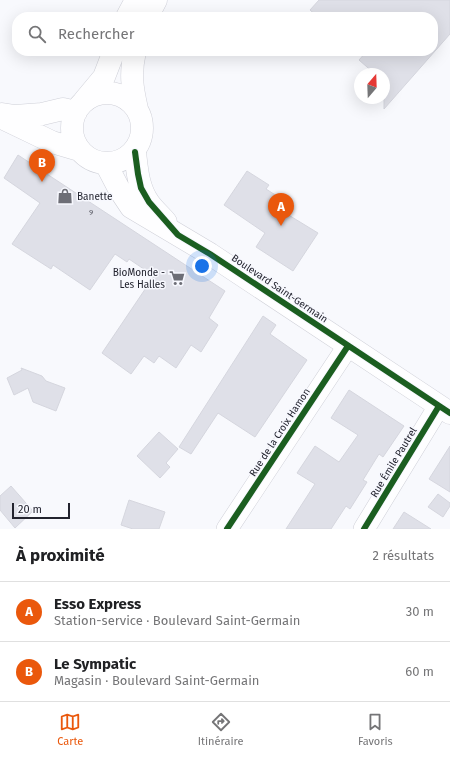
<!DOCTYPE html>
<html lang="fr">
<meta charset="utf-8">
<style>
body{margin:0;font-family:"Fira Sans",sans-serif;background:#f6f6f6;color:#202124}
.compass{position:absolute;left:354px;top:68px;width:36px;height:36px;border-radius:50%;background:#fff;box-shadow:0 4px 16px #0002;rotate:19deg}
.scale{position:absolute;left:12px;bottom:10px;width:58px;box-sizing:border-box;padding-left:4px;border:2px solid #22232e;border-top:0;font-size:11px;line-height:14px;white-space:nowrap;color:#22232e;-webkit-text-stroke:3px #f7f8fe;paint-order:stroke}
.you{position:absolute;left:202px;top:266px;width:14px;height:14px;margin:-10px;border:3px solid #fff;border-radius:50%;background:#1a73e8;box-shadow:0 0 0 6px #1a73e833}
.badge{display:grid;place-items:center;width:26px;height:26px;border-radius:50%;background:#ea580c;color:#fff;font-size:13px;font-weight:700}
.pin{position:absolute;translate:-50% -33px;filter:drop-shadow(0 1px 2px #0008)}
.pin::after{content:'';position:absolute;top:21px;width:14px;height:12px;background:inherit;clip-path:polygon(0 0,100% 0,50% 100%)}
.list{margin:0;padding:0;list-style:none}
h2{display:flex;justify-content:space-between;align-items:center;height:52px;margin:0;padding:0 16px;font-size:17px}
h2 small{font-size:13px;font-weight:400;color:#757577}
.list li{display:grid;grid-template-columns:26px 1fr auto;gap:12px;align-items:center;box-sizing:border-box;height:60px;padding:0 16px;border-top:1px solid #e0e0e0}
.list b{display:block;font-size:15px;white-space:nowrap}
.list p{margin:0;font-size:13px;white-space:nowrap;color:#757577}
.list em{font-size:13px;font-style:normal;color:#757577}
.icon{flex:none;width:22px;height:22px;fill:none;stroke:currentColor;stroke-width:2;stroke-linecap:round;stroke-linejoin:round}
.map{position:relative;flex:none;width:450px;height:529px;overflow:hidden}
.search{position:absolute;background:#fff;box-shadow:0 4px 16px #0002;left:12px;right:12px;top:12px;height:44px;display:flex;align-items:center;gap:10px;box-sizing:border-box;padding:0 14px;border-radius:16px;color:#757577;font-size:15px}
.sheet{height:172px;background:#fff}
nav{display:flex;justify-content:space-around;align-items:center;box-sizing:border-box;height:56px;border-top:1px solid #e0e0e0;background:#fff;font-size:11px;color:#757577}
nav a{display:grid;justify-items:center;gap:2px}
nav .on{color:#ea580c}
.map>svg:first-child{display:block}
.building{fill:#dfe0e8;stroke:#d5d6de}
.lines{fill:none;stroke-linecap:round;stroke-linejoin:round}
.minor-casing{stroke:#cfd0d8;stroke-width:22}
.secondary-casing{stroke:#cfd0d8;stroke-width:23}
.primary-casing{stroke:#cfd0d8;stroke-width:23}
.minor{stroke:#fefeff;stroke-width:21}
.secondary{stroke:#fefeff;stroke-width:22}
.primary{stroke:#fefeff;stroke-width:22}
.cycleway-casing{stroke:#f7f8fe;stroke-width:8}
.cycleway{stroke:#1b5e20;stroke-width:6}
.labels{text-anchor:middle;stroke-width:3;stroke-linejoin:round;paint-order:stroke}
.number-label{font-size:8px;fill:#555660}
.poi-label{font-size:10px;fill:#22232e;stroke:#f7f8fe;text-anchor:start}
.street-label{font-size:10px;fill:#22232e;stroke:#f7f8fe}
</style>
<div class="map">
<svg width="450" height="529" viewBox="0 0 450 529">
<rect width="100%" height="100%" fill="#f8f9fd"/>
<path class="building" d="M 319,0 L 450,0 L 450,34 L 384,109 L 384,74 L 375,74 L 359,60 L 367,51 L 433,51 L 433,17 L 318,17 L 310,10 Z
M 18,155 L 225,291 L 209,318 L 218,325 L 201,352 L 191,345 L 176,368 L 159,356 L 154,363 L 144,356 L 131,374 L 102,353 L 154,276 L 129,259 L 127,262 L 115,254 L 90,290 L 53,265 L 51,269 L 12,244 L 40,203 L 4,178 Z
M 247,171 L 269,185 L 266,189 L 288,203 L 282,211 L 318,233 L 293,271 L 256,247 L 265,233 L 224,205 Z
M 263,316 L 276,325 L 270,334 L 307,360 L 255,437 L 218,413 L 191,454 L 179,447 Z
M 21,368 L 42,376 L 46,381 L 65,388 L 56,411 L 33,402 L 28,388 L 14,395 L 7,378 L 22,370 Z
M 349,390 L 404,426 L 383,457 L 379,454 L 363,480 L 367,482 L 350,509 L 346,506 L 331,529 L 286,529 L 315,484 L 297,473 L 315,446 L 339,462 L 358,435 L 331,418 Z
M 159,432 L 178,449 L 166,463 L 170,467 L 160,478 L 137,456 Z
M 450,446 L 450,492 L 429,479 Z
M 11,486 L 33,511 L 15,528 L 0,510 L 0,496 Z
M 438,494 L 450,503 L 450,506 L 443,517 L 428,507 Z
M 129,500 L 165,512 L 159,529 L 133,529 L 121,525 Z
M 404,512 L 431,529 L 393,529 Z"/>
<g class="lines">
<defs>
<path id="minor" d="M 227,529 L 348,346
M 364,529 L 439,406"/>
<path id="secondary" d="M 135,152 C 137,169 138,188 149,203 C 154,210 161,216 166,222
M 106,164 L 119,189 L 131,207 L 210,254 L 450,413"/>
<path id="primary" d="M 127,17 L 136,0
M 147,17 L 156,0
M 135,51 C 130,74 132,87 137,109
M72 128a35 35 0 1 1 70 0a35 35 0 1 1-70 0Z
M 84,101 L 104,77 L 114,51
M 2,114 L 15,116 L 42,114 L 63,109 L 76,112
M 0,117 L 52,142 L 79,150"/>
</defs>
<use href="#minor" class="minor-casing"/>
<use href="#secondary" class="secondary-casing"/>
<use href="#primary" class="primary-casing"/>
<use href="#minor" class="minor"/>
<use href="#secondary" class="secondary"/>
<use href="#primary" class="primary"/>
<defs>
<path id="cycleway" d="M 135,152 L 138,174 L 141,188 L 149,202 L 178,235 L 210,254 L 450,413
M 227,529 L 348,346
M 364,529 L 439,406"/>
</defs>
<use href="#cycleway" class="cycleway-casing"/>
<use href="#cycleway" class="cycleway"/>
</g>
<defs>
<symbol id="shop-bare" viewBox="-9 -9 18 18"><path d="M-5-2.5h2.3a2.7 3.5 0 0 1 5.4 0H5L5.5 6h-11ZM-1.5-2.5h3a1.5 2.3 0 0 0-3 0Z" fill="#6d6e76" stroke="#f7f8fe" stroke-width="2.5" paint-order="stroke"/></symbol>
<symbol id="supermarket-bare" viewBox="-9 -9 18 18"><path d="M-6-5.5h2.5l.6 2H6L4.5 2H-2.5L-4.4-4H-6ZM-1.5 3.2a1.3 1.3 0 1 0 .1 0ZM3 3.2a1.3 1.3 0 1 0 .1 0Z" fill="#6d6e76" stroke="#f7f8fe" stroke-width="2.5" paint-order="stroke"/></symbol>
</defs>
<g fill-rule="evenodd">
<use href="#shop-bare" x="54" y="185" width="22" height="22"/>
<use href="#supermarket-bare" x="166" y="267" width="22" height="22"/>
</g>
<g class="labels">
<g class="number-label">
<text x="91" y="215">9</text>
</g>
<g class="poi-label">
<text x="77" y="200">Banette</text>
<text x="165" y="276" text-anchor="end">BioMonde -<tspan x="165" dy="12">Les Halles</tspan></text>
</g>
<g class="street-label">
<text transform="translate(280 288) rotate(34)" y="4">Boulevard Saint-Germain</text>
<text transform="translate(279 432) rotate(-57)" y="4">Rue de la Croix Hamon</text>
<text transform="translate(393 462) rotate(-59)" y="4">Rue Émile Pautrel</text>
</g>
</g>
</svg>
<svg class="compass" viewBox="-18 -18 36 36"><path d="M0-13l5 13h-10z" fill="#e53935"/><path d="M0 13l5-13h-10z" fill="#757577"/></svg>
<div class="scale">20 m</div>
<div class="you"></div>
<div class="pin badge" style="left:281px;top:226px">A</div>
<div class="pin badge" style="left:42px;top:182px">B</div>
<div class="search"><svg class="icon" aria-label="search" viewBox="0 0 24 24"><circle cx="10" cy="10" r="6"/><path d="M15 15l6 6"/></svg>Rechercher</div>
</div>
<section class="sheet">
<h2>À proximité<small>2 résultats</small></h2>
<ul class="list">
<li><span class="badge">A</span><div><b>Esso Express</b><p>Station-service · Boulevard Saint-Germain</p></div><em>30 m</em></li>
<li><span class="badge">B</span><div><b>Le Sympatic</b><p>Magasin · Boulevard Saint-Germain</p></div><em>60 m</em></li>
</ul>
</section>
<nav>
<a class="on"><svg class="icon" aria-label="map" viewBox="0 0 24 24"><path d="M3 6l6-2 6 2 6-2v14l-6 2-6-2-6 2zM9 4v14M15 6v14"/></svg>Carte</a>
<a><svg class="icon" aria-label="directions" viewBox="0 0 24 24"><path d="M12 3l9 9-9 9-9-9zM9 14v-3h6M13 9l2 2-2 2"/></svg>Itinéraire</a>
<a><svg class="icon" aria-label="saved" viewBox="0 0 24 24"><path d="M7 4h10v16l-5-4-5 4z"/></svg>Favoris</a>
</nav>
